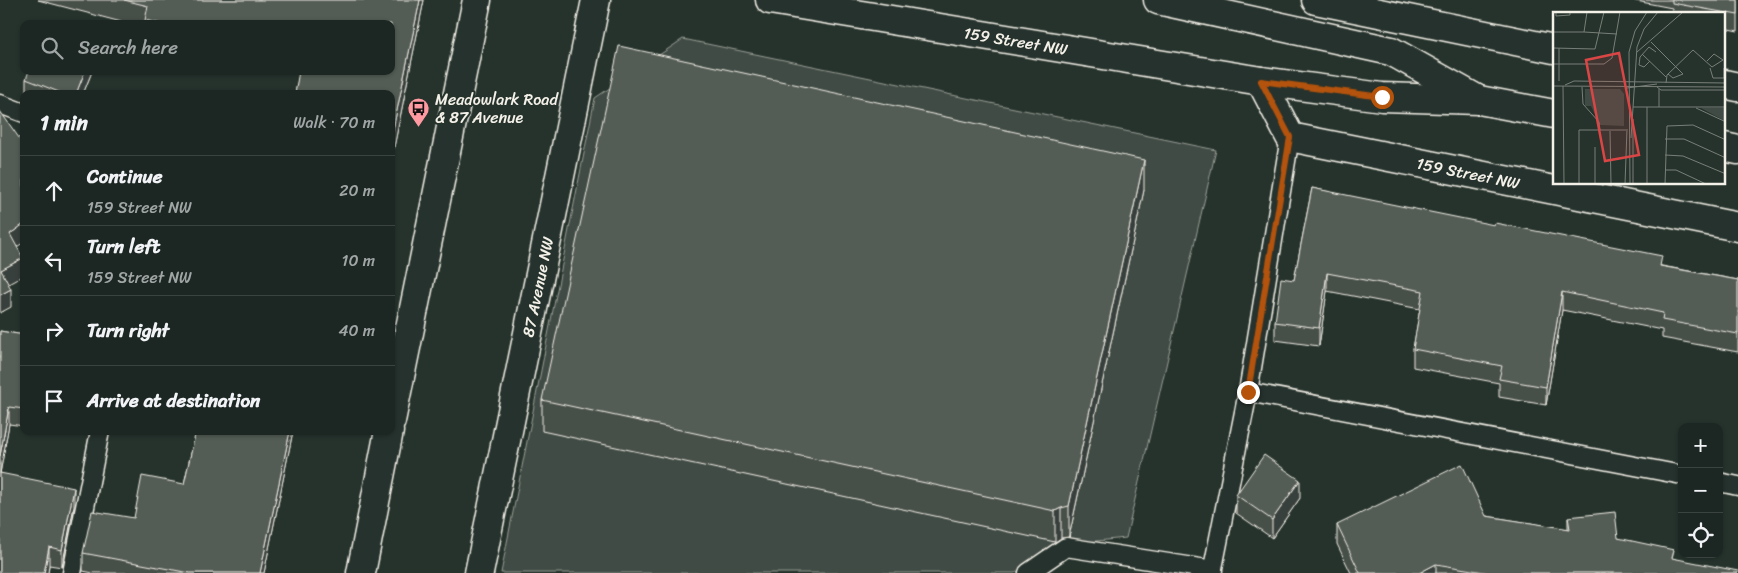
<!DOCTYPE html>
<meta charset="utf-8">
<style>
body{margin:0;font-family:Sriracha,sans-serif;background:#29322f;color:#f1f3f6}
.controls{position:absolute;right:15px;bottom:15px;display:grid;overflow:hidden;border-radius:10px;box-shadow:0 1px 4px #0004}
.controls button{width:45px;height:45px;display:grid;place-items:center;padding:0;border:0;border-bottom:1px solid #3a4340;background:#1c2622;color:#f1f3f6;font:25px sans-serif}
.stop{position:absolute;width:15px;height:15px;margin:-11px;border:4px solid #b45309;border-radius:50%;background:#fff}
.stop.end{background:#b45309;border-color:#fff;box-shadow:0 1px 5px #0008}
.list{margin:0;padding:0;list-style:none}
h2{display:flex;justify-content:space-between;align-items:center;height:65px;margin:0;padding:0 20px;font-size:21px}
h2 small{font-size:16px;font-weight:400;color:#a0a5a5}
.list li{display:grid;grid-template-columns:32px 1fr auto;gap:15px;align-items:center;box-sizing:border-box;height:70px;padding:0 20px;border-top:1px solid #3a4340}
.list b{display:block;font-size:19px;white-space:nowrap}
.list p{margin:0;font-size:16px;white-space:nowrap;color:#a0a5a5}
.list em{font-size:16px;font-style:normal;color:#a0a5a5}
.icon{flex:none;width:28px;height:28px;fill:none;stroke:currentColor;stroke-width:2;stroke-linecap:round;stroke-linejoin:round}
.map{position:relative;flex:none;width:1738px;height:573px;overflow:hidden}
.search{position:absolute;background:#1c2622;box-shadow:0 1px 4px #0004;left:20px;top:20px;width:375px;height:55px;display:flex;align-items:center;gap:12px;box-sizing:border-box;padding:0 18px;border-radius:10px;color:#a0a5a5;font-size:19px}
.panel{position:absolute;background:#1c2622;box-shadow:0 1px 4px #0004;left:20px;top:90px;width:375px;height:345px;border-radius:10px}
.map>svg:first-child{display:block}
.green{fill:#414b45;stroke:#9a9e96}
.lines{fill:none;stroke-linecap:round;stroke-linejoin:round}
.lane-casing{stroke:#f4f1e8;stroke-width:21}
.street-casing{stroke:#f4f1e8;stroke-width:31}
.secondary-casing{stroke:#f4f1e8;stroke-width:31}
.lane{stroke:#26332d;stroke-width:18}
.street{stroke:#26332d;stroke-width:28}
.secondary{stroke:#26332d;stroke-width:28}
.wall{fill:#474f49;stroke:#f4f1e8}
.shaded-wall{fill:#39403c;stroke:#f4f1e8}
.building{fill:#525c55;stroke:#f4f1e8}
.route{stroke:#b45309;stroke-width:6}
.labels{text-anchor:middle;stroke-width:4;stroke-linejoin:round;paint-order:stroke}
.street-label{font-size:16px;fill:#f4f1e8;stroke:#26332d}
.poi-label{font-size:16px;fill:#f4f1e8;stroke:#26332d;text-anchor:start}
.inset-road{fill:none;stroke:#787f78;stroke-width:1}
.view{fill:#da4645;fill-opacity:0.15;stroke:#da4645;stroke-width:2.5}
.inset-edge{fill:none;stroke:#f4f1e8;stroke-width:2.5}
</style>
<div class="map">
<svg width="1738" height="573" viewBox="0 0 1738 573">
<rect width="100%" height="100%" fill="#26332d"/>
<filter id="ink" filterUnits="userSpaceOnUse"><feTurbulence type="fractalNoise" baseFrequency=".02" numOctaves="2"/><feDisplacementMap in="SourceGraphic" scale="10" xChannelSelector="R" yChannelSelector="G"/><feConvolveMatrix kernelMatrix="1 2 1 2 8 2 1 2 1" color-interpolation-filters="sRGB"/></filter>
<g filter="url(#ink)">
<path class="green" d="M 683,39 L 1216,150 L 1126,538 L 1067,544 L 1015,573 L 501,573 L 595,98 Z"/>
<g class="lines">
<defs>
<path id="lane" d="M 0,104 L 24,113
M 1248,392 L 1682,475
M 1719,482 L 1738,486
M 72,573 L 100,431
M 1028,573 L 1066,547 L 1213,570
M 1212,573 L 1248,392 L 1290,137"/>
<g id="street">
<path d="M 1316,0 L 1554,49"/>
<path id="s1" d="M 1261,81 L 1290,137 L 1738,227"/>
<path d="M 1724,84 L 1738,87"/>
</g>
<g id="secondary">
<path id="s2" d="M 770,0 L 1261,81 L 1382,97 L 1479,100 L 1554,114"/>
<path d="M 1158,0 L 1391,51 L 1475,98"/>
<path d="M 1724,147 L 1738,150"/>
<path d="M 391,421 L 477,0"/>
<path d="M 361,573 L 389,431"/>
<path id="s3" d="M 479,573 L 596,0"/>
</g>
</defs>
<use href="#lane" class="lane-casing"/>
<use href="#street" class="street-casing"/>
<use href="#secondary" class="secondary-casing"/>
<use href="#lane" class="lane"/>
<use href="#street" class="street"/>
<use href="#secondary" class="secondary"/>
</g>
<path class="wall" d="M 38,0 L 424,0 L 391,162 L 391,94 L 295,94 L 299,74 L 284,71 L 391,71 L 391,24 L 129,24 Z
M 1631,0 L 1738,0 L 1738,31 L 1724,28 L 1724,14 L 1672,14 L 1672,8 Z
M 91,71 L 91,74 L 83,94 L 26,94 L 26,79 Z
M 1312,188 L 1662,266 L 1738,280 L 1738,352 L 1662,338 L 1662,330 L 1562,310 L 1546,405 L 1499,397 L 1499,383 L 1413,367 L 1413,349 L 1420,309 L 1327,291 L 1319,346 L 1275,340 L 1275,322 L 1294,280 Z
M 1144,190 L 1069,537 L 1061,538 L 1055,542 L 542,431 L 542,400 Z
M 0,331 L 24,335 L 24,426 L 9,424 L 0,473 L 74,506 L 62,567 L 49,565 L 48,573 L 0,573 Z
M 196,431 L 293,431 L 264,573 L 93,573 L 83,571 L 83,553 L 184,484 Z
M 1236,495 L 1300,498 L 1272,538 L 1236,513 Z
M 1486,516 L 1568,529 L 1568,517 L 1618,538 L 1674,559 L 1738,573 L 1351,573 L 1337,544 L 1337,525 Z"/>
<path class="shaded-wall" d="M 420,0 L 424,0 L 391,162 L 391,139 Z
M 85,71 L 91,71 L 91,74 L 83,94 L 76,94 Z
M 1144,160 L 1144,190 L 1069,537 L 1069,506 Z
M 24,224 L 24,242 L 10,252 L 10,234 Z
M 23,258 L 23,276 L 1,288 L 1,270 Z
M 1327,273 L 1327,291 L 1319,346 L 1319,328 Z
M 11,289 L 11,307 L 0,313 L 0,295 Z
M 1562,292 L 1562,310 L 1546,405 L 1546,387 Z
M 9,407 L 9,424 L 0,474 L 0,456 Z
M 290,431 L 293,431 L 264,573 L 260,573 Z
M 1300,480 L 1300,498 L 1272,538 L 1272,520 Z
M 74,488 L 74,506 L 62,567 L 62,550 Z
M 1061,508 L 1061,538 L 1055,542 L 1055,511 Z
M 49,547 L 49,565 L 48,573 L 44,573 Z
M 1436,564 L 1436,573 L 1419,573 Z"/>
<path class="building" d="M 124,0 L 420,0 L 391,139 L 391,94 L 295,94 L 299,71 L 391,71 L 391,24 L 162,24 L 145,20 L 148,6 Z
M 1672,0 L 1738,0 L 1738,15 L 1672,3 Z
M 619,46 L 1144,160 L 1069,506 L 1061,508 L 1055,511 L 542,400 Z
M 29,71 L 85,71 L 76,94 L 64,94 L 26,79 Z
M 0,111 L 24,145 L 24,224 L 10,234 L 23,258 L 1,270 L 11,289 L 0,295 Z
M 1312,188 L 1494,225 L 1495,223 L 1662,256 L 1660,266 L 1738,280 L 1738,334 L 1662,320 L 1663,313 L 1562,292 L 1546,387 L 1499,379 L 1502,366 L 1413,349 L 1423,291 L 1327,273 L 1319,328 L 1275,322 L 1281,278 L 1294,280 Z
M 0,331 L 24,335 L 24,409 L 9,407 L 0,456 Z
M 196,431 L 290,431 L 260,573 L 190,573 L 83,553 L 92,511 L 134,518 L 142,476 L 184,484 Z
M 1264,455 L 1300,480 L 1272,520 L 1236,495 Z
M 1462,464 L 1486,516 L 1570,529 L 1568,517 L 1615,512 L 1618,538 L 1674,550 L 1672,558 L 1738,571 L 1738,573 L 1490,573 L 1436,564 L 1419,573 L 1360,573 L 1337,525 Z
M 0,473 L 74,488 L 62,550 L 49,547 L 44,573 L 0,573 Z"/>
</g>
<g class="lines" filter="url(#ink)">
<path class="route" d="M 1248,392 L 1290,137 L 1261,81 L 1382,97"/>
</g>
<defs>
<symbol id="bus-pin" viewBox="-11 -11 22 30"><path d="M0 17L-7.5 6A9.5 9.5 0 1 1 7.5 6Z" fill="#ff9aa2" stroke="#26332d"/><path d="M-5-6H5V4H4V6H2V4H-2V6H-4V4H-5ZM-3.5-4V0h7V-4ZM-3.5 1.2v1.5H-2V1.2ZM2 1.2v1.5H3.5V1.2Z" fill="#111"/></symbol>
</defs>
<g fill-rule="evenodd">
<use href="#bus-pin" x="406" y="96" width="25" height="34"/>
</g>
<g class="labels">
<g class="street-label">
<text dy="6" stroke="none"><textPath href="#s2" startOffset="249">159 Street NW</textPath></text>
<text dy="6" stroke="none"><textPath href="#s1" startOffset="245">159 Street NW</textPath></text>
<text dy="6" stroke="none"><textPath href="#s3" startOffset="292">87 Avenue NW</textPath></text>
</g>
<g class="poi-label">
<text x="435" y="105">Meadowlark Road<tspan x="435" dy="18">&amp; 87 Avenue</tspan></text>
</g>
</g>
<g transform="translate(1553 12)">
<rect width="172" height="172" fill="#26332d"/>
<path d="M 32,77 L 67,77 L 71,82 L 71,114 L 47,113 L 38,94 L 32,94 ZM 148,96 L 172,96 L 172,109 Z" fill="#414b45"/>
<path class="inset-road" d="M 3,0 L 3,4 L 17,3 L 17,0M 0,20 L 31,20 L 34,0M 31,20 L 64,22M 98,30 L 130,62 L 120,66 L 115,62M 0,36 L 42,37 L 51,0M 6,36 L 6,69M 84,40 L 130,0M 89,42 L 113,65M 97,49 L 91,55 L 86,53 L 87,45 L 96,35 L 103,40M 0,52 L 51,52 L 59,46 L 67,0M 157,56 L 160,66 L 171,66 L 171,56M 113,71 L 114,63 L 140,38 L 159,55 L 170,48 L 161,42 L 154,49M 12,73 L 21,69 L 173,71M 0,74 L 173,75M 10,74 L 11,172M 29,75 L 30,92 L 46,110 L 47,118M 104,75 L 108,78 L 173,78M 74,76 L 104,72M 106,77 L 106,95M 80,95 L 173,95M 143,96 L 173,110M 80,107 L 80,172M 57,119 L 58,172M 78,126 L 84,35 L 91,17 L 105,0M 112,127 L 131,127 L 173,146M 42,135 L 42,172M 112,143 L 130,144 L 173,162M 112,158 L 123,158 L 153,172M 26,172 L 26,118 L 73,118M 72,172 L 74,117M 77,172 L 76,40 L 82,19 L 94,0M 94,172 L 94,95M 112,172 L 114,114 L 140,113 L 173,128"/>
<path class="view" d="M 66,41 L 86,143 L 52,149 L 33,48 Z"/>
<rect width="172" height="172" class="inset-edge"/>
</g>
</svg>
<div class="controls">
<button>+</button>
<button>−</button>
<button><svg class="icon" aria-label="locate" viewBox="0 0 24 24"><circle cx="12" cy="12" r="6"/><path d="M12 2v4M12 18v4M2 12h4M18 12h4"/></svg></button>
</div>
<div class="stop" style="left:1382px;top:97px"></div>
<div class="stop end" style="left:1248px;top:392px"></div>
<div class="search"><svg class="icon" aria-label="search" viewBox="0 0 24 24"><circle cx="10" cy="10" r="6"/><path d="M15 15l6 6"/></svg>Search here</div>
<section class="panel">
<h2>1 min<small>Walk · 70 m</small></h2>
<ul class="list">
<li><svg class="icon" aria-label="ahead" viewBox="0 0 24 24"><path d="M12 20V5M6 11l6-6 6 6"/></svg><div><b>Continue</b><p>159 Street NW</p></div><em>20 m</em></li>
<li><svg class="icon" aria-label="left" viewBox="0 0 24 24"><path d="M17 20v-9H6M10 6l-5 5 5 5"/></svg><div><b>Turn left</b><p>159 Street NW</p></div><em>10 m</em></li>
<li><svg class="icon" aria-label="right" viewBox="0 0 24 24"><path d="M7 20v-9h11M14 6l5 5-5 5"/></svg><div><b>Turn right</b></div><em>40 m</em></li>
<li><svg class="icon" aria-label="arrive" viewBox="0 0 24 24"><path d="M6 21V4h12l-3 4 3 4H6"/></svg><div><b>Arrive at destination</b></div></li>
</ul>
</section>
</div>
